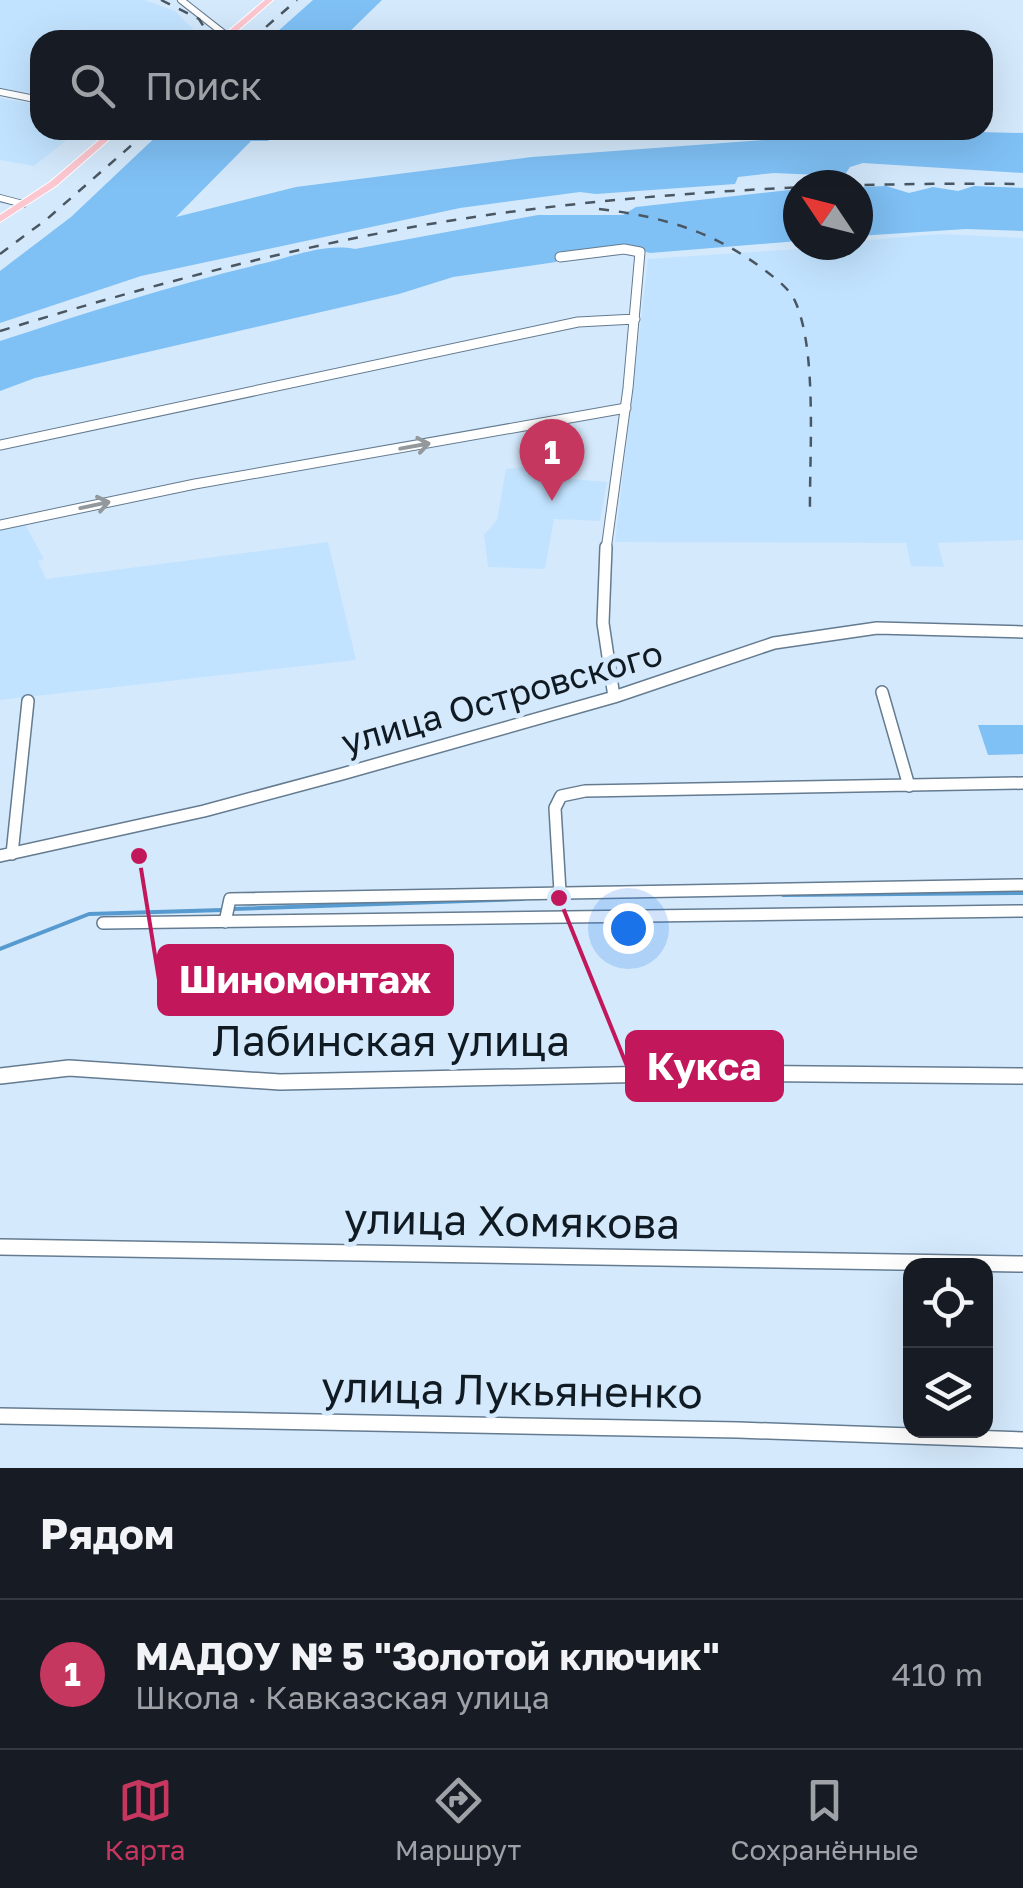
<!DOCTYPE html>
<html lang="ru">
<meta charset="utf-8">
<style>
body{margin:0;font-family:"Golos Text",sans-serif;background:#242831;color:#f1f3f6}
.controls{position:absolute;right:30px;bottom:30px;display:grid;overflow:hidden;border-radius:20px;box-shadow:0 10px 40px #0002}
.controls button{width:90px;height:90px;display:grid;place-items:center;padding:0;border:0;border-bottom:2px solid #363941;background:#171b24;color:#f1f3f6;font:50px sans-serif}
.compass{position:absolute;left:783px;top:170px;width:90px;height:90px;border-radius:50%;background:#171b24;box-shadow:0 10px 40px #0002;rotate:305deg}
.you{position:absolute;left:628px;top:928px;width:35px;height:35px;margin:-25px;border:8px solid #fff;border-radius:50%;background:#1a73e8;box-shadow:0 0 0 15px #1a73e833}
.badge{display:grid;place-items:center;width:65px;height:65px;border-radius:50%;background:#c63760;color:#fff;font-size:32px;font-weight:700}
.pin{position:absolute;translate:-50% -82px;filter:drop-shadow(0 2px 5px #0008)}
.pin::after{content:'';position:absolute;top:52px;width:35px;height:30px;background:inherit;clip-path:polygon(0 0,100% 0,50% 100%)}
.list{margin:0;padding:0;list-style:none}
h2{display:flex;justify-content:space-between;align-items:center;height:130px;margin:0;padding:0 40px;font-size:42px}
h2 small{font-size:32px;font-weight:400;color:#9ea1a6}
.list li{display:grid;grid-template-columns:65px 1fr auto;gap:30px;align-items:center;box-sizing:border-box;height:150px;padding:0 40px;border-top:2px solid #363941}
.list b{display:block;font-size:38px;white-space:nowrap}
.list p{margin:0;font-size:32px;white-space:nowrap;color:#9ea1a6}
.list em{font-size:32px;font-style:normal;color:#9ea1a6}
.icon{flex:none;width:55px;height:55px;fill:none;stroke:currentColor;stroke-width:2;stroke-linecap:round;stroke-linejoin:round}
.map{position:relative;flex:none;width:1023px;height:1468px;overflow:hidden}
.search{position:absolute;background:#171b24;box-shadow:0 10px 40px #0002;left:30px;right:30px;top:30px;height:110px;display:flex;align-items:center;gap:25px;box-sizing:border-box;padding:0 35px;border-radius:30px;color:#9ea1a6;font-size:38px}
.sheet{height:280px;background:#171b24}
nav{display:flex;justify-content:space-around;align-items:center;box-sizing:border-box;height:140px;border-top:2px solid #363941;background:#171b24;font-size:28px;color:#9ea1a6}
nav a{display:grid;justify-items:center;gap:5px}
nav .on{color:#c63760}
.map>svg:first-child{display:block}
.built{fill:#c2e3ff}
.green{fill:#7fc0f5}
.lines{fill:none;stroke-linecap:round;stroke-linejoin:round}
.stream{stroke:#579acf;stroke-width:4}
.minor-far3-casing{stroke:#647b90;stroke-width:8}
.minor-far2-casing{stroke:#647b90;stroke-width:11}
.minor-far1-casing{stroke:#647b90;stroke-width:14}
.minor-casing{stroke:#647b90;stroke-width:18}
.major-casing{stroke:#fff;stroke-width:2}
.minor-far3{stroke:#fff;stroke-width:6}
.minor-far2{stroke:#fff;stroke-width:9}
.minor-far1{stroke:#fff;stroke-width:11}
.minor{stroke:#fff;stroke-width:15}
.major{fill:#fcc7d0;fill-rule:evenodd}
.rail{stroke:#4a5762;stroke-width:2.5;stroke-dasharray:10 10;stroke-linecap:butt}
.oneway{stroke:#93989c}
.labels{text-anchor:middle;stroke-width:10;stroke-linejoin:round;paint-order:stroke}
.street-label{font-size:35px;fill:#101a22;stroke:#d4e9fc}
.near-street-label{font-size:42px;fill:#101a22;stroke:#d4e9fc}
.leader{fill:none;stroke:#c2185b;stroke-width:4}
.callout-dot{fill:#c2185b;stroke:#d4e9fc;stroke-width:4}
.callout{fill:#c2185b;stroke:#c2185b;stroke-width:4}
.callout-label{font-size:38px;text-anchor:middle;font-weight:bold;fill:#fff}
</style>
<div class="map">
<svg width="1023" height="1468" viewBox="0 0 1023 1468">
<rect width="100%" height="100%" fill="#d4e9fc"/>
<path class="built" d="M 0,0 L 144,0 L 175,11 L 204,40 L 40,40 L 40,95 L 0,88 Z
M 0,98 L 40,105 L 40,130 L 79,130 L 34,166 L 0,160 Z
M 939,234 L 1023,238 L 1023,540 L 938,543 L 944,567 L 911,566 L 906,543 L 615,542 L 648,259 L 858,245 L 858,241 Z
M 531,466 L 572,469 L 571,479 L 607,482 L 600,521 L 554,519 L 545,569 L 488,567 L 484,535 L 497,520 L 506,469 Z
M 25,524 L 44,559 L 38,561 L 46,579 L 328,542 L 356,660 L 0,700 L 0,529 Z"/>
<path class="green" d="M 313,0 L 382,0 L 341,40 L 268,40 Z
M 163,130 L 279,130 L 268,141 L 251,141 L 176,217 L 296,187 L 532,157 L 900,130 L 1023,133 L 1023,173 L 863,163 L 850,167 L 844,176 L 774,173 L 738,177 L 735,184 L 596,194 L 580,192 L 460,208 L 141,276 L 0,323 L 0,271 L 71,217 Z
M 886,186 L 909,193 L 933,187 L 958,191 L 974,186 L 1023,188 L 1023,231 L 966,229 L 858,236 L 858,187 Z
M 798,189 L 798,241 L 650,253 L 629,247 L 558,255 L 556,262 L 453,277 L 399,294 L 35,378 L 0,391 L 0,341 C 88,312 175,284 265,263 C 294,256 326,243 355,249 L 538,215 L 623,215 L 636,207 Z
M 978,725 L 1023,725 L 1023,754 L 988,755 Z"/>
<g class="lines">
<path class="stream" d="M 783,895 L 1023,893
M 233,909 L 523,899
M 0,949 L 89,914 L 223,910"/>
<defs>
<path id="minor-far3" d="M 181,0 L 227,36
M 0,92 L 40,100
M 0,198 L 23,204"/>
<path id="minor-far2" d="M 560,257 L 624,249 L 640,252 L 628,388 L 606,550
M 0,445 L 578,322 L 635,319
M 0,525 L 195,484 L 626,408"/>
<path id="minor-far1" d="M 606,547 L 603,623 L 614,697
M 882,692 L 909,786
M 12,854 L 28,701
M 0,856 L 204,811 L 342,774 L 614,697 L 774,643 L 877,628 L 1023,632
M 560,892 L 555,808 L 561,796 L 585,791 L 1023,783
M 225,922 L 230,899 L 1023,885
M 103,923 L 1023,911"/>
<path id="minor" d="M 0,1076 L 69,1068 L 280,1082 L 704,1073 L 1023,1076
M 0,1247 L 1023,1264
M 0,1416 L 738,1430 L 1023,1440"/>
<path id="major" d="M 265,0 L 273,0 L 227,40 L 218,40 Z
M 111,130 L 120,130 L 56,186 L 0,222 L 0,215 L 50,182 Z"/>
</defs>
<use href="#minor-far3" class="minor-far3-casing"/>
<use href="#minor-far2" class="minor-far2-casing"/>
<use href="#minor-far1" class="minor-far1-casing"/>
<use href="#minor" class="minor-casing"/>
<use href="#major" class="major-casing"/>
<use href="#minor-far3" class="minor-far3"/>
<use href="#minor-far2" class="minor-far2"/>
<use href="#minor-far1" class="minor-far1"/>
<use href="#minor" class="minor"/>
<use href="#major" class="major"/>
<path class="rail" d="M 161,0 L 199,19 L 212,40
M 251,40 L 297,0
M 599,209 C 660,216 713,231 763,269 C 775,278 789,288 795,301 C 818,351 809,459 810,516
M 0,254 L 47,219 L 149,130
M 0,331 C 167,280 336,235 509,212 C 680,190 850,182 1023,184"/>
</g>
<defs><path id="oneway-shaft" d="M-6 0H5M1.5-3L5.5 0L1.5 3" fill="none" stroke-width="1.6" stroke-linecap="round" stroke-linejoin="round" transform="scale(2.5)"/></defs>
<g class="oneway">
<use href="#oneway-shaft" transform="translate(415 446) rotate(-10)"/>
<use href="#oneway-shaft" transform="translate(95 505) rotate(-12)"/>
</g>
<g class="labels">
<g class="street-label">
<text transform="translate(502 698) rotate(-16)" y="12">улица Островского</text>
</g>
<g class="near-street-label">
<text x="391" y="1056">Лабинская улица</text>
<text transform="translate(512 1221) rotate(1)" y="15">улица Хомякова</text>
<text transform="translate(512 1390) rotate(1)" y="15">улица Лукьяненко</text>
</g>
</g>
<path class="leader" d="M139 856L159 980M559 898L627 1066"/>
<g class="callout-dot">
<circle cx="139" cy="856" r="10"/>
<circle cx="559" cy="898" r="10"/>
</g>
<g class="callout">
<rect x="159" y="946" width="293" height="68" rx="10"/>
<rect x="627" y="1032" width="155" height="68" rx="10"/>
</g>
<g class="callout-label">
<text x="305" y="993">Шиномонтаж</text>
<text x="704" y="1080">Кукса</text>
</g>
</svg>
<div class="controls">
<button><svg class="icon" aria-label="locate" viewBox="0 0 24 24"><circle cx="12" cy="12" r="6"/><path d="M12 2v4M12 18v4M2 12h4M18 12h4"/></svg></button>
<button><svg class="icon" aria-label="layers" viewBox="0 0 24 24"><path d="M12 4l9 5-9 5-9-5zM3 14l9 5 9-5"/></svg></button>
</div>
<svg class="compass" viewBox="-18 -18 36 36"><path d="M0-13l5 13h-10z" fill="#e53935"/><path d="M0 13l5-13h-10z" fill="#9ea1a6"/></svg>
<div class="you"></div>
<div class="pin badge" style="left:552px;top:501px">1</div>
<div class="search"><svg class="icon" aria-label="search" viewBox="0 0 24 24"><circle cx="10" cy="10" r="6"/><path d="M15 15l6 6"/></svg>Поиск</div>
</div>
<section class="sheet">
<h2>Рядом<small></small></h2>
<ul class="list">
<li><span class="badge">1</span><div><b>МАДОУ № 5 &quot;Золотой ключик&quot;</b><p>Школа · Кавказская улица</p></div><em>410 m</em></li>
</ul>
</section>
<nav>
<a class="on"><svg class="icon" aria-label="map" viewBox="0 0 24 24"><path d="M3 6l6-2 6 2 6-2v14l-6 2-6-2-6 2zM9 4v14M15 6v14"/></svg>Карта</a>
<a><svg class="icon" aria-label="directions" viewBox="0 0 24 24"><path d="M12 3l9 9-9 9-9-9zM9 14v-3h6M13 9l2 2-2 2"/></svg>Маршрут</a>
<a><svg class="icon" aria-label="saved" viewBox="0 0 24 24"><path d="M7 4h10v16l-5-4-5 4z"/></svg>Сохранённые</a>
</nav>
